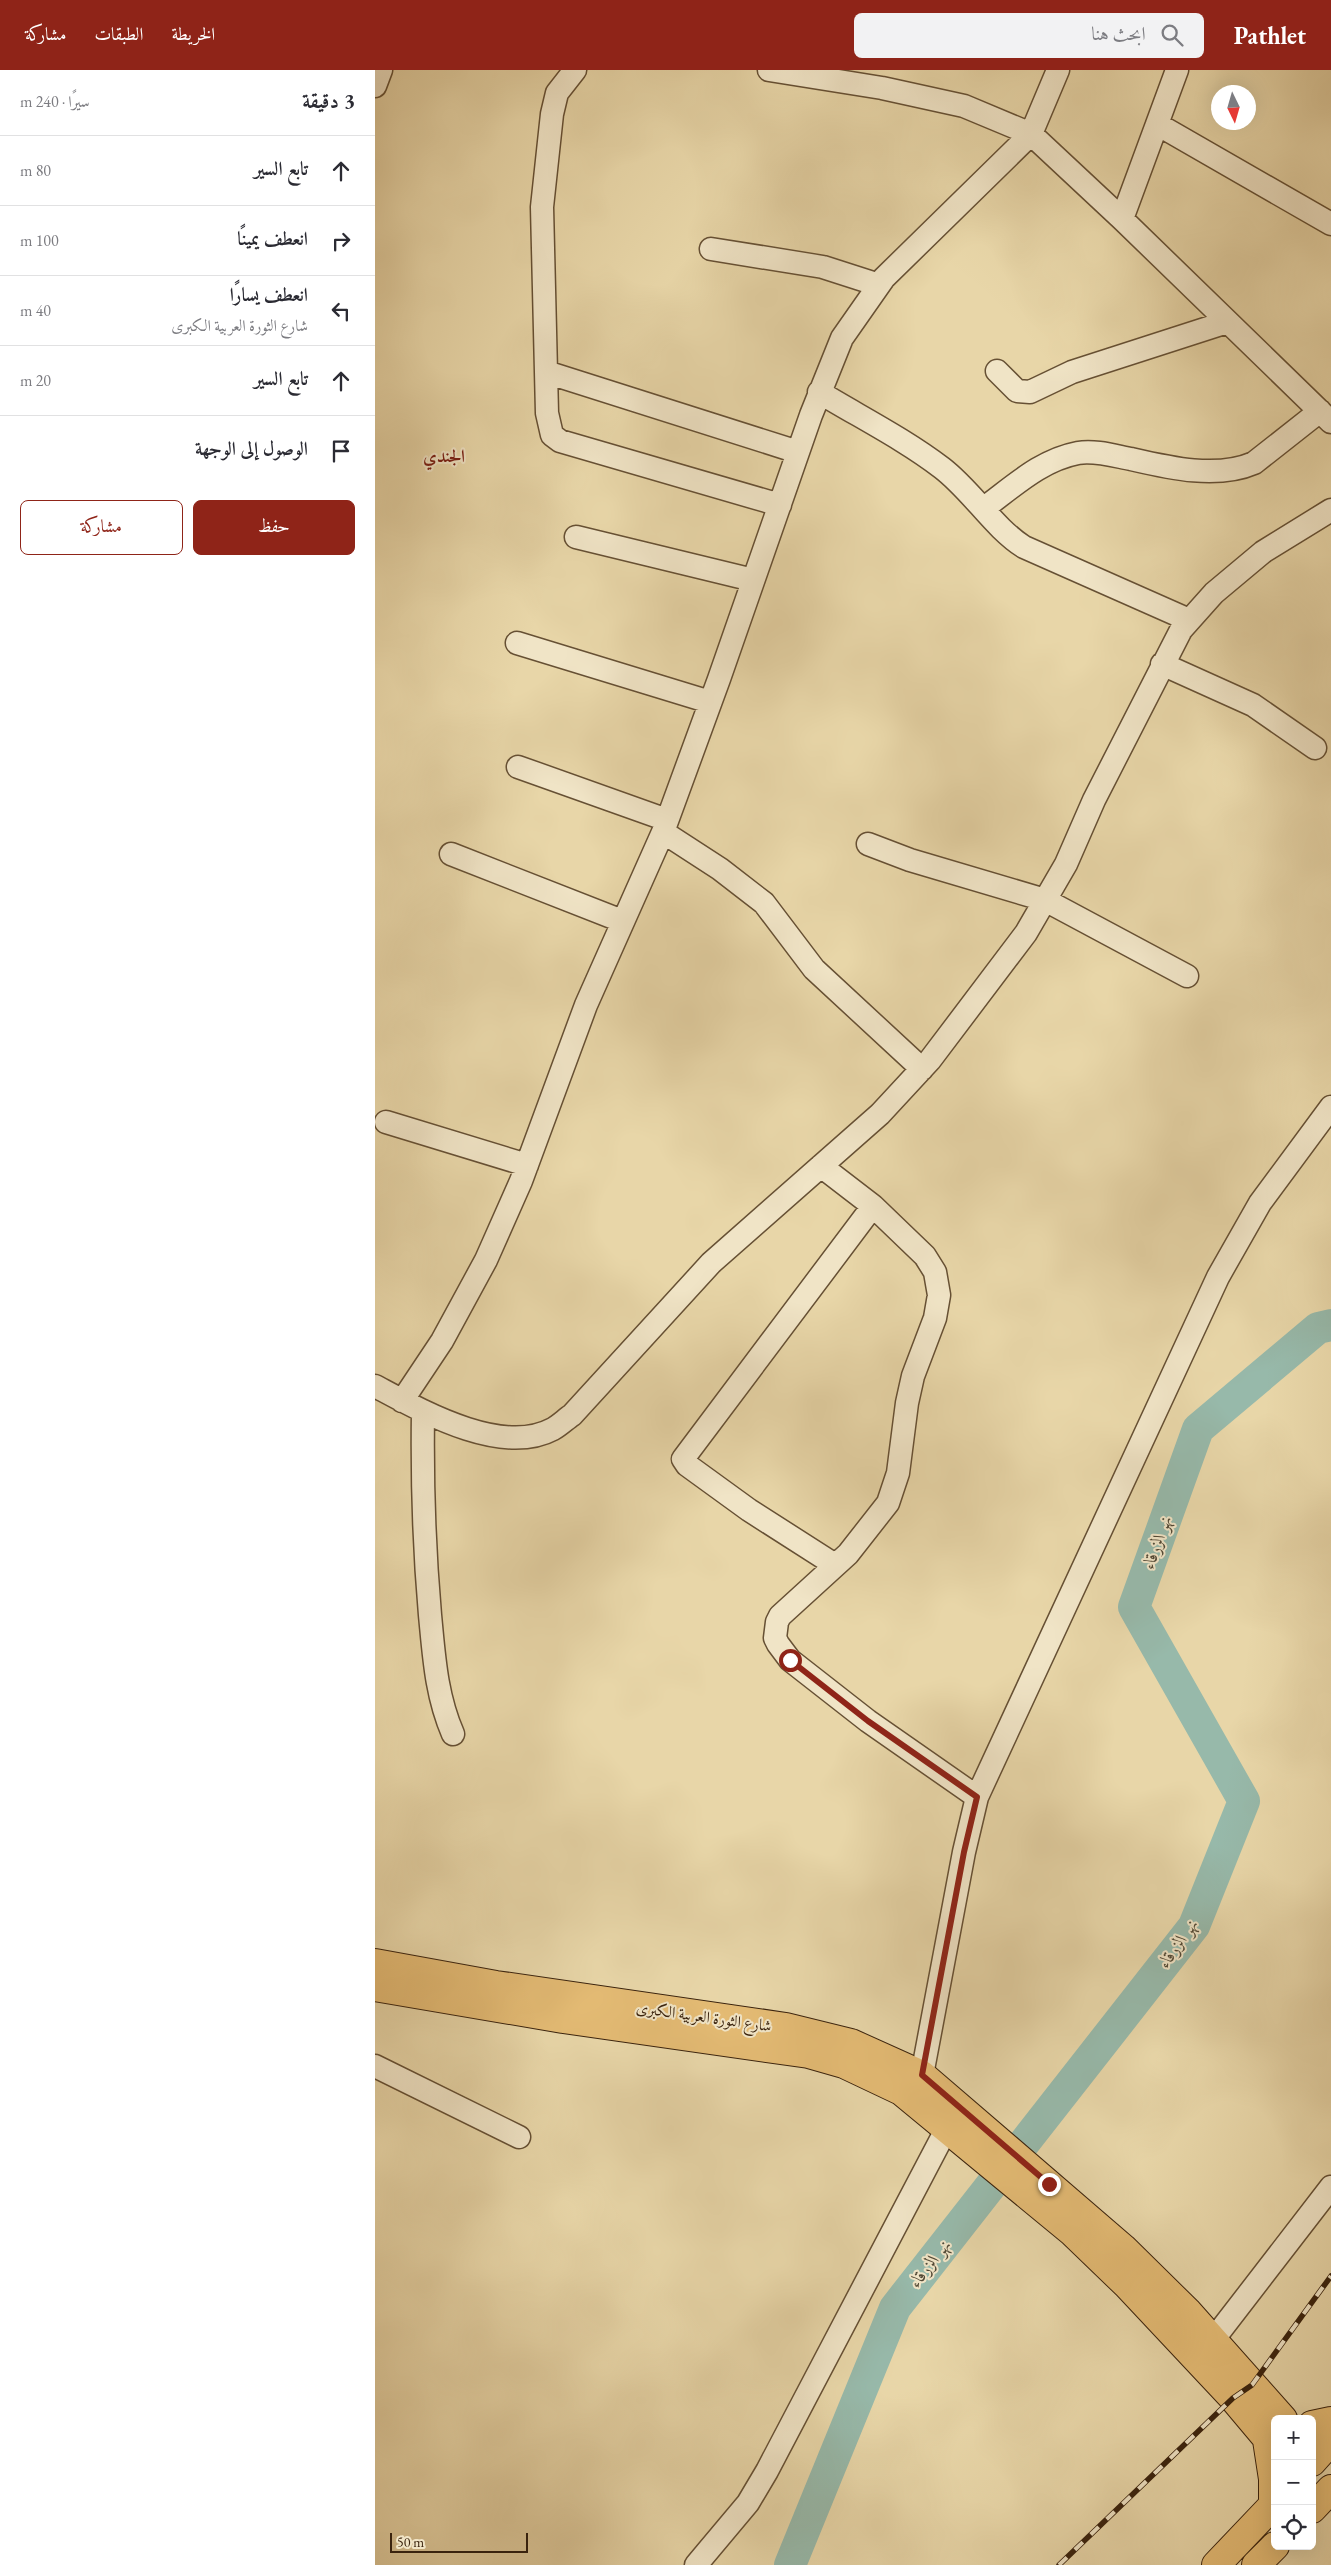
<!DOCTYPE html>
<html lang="ar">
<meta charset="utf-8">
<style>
body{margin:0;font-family:"EB Garamond",Amiri,serif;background:#f2f2f3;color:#2b2b33;direction:rtl}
.controls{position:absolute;right:15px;bottom:15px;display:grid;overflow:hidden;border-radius:8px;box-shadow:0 5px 20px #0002}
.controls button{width:45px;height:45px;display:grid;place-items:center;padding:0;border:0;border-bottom:1px solid #e1e1e2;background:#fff;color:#2b2b33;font:25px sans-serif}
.compass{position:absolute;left:836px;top:15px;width:45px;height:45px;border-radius:50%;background:#fff;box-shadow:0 5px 20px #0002;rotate:175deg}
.scale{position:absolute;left:15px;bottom:12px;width:138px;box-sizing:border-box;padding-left:5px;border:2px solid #3a230e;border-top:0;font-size:14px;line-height:18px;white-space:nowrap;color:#3a230e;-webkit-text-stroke:4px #f0e4c6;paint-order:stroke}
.stop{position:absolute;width:15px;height:15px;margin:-11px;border:4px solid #8f2418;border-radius:50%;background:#fff}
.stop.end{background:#8f2418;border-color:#fff;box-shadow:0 1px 5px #0008}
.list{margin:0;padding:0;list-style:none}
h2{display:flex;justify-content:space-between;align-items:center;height:65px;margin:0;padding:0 20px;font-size:21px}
h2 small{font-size:16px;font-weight:400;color:#7c7c81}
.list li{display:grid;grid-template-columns:32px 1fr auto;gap:15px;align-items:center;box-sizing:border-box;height:70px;padding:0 20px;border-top:1px solid #e1e1e2}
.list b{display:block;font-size:19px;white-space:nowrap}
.list p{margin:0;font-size:16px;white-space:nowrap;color:#7c7c81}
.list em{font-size:16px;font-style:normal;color:#7c7c81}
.actions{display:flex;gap:10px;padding:15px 20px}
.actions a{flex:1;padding:11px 0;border:1px solid #8f2418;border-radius:8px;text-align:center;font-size:18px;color:#8f2418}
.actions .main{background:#8f2418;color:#fff}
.icon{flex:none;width:28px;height:28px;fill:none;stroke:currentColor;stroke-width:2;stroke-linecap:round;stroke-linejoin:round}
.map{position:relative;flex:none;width:956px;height:2495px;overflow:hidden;direction:ltr}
header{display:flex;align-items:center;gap:30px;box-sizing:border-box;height:70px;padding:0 25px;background:#8f2418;color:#fff}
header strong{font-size:24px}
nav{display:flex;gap:28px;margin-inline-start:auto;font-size:18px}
.search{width:350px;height:45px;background:#f2f2f3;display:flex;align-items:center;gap:12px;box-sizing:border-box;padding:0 18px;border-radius:8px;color:#7c7c81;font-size:19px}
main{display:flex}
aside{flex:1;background:#fff}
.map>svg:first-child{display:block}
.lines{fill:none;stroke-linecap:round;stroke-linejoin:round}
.river{stroke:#97b9aa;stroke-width:32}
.minor-casing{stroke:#665034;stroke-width:25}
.major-casing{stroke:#3a230e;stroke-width:30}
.minor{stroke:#f0e4c6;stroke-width:22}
.major{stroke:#e4bb74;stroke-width:28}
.rail-casing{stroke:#3a230e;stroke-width:5.5}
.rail{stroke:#f0e4c6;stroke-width:4;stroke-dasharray:11;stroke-linecap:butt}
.route{stroke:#8f2418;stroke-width:6}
.labels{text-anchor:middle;stroke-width:4;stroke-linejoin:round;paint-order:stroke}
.street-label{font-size:16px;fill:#3a230e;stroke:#f0e4c6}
.neighbourhood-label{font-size:18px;font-weight:bold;fill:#7a1f14;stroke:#f0e4c6}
.water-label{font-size:18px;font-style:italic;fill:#514835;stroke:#f0e4c6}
</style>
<header>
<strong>Pathlet</strong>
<div class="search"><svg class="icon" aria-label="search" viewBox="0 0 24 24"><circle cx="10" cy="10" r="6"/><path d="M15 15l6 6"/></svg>ابحث هنا</div>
<nav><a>الخريطة</a><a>الطبقات</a><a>مشاركة</a></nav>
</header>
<main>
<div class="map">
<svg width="956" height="2495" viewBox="0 0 956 2495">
<rect width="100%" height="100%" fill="#e8d6a8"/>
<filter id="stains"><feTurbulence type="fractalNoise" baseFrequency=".004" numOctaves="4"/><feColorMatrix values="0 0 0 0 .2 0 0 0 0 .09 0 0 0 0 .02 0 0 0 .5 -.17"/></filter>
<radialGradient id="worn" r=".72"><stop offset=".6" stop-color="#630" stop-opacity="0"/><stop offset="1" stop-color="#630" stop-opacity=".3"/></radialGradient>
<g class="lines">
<path class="river" d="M 415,2495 L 520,2238 L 819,1856 L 869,1731 L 759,1537 L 823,1359 L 943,1258 L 956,1255"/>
<defs>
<path id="minor" d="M 200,0 L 182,23 L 177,44 L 167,137 L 172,343 L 177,365 L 185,371 L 405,435
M 394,0 L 507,18 L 589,36 L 656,64 L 747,149 L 956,352
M 0,16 L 6,0
M 782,54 L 956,154
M 747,149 L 802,0
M 336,179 L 448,197 L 504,215
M 622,301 L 642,321 L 655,322 L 697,302 L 852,252
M 171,302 L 423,382
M 444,322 C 485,347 529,369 567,398 C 597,421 619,458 649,477 L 814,550
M 609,438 C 639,416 666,390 703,383 C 720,380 740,386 756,389 C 795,398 842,409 879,393 L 945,341
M 201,467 L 378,510
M 142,573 L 335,632
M 787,594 L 878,635 L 940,678
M 143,697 L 292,750
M 288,762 L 345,799 L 389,833 L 439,899 L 547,999
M 493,774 L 535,790 L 670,830 L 812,906
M 76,784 L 247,851
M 11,1052 L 152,1095
M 446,1096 L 498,1136 L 550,1186 L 560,1202 L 564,1225 L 560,1248 L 538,1306 L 532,1333 L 523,1403 L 513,1433 L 473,1484 L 405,1546 L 402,1552 L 400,1568 L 403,1574 L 415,1590 L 493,1651 L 602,1727 L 589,1782 L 547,2005
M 0,1316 C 45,1340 126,1387 178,1359 C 185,1355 191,1349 197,1345 L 336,1193 L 505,1044 L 555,990 L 651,863 L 691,794 L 719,730 L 806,560 L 839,523 L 888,482 L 956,440
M 27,1331 L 67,1271 L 111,1190 L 146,1111 L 211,935 L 288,762 L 344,609 L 436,345 L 467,268 L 509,208 L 656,64 L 683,0
M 48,1342 C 47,1410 49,1477 55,1545 C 59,1586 61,1625 78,1664
M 460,1495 L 374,1440 L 312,1395 L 308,1389 L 498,1136
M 602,1727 L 843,1207 L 885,1133 L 956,1037
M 0,1996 L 144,2067
M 838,2270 L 956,2117
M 321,2495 L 373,2433 L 392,2401 L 572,2058"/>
<path id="major" d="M 0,1893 L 121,1915 L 411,1957 L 476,1973 L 547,2005 L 748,2178 L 813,2242 L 908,2349
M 0,1917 L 188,1949 L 434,1984 L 469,1994 L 526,2021 L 697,2162 L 752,2215 L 858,2328 L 900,2378
M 937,2355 L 956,2351
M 892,2370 L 898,2409 L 898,2435
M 937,2392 L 956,2371
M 937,2439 L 956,2419
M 841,2495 L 900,2433
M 881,2495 L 900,2476"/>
</defs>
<use href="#minor" class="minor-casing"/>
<use href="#major" class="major-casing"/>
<use href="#minor" class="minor"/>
<use href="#major" class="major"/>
<defs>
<path id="rail" d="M 684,2495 L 858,2328 L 877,2315 L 956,2206"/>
</defs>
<use href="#rail" class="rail-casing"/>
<use href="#rail" class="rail"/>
</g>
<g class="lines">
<path class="route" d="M 415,1590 L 493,1651 L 602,1727 L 589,1782 L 547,2005 L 674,2114"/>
</g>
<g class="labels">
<g class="street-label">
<text transform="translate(329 1946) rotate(8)" y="6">شارع الثورة العربية الكبرى</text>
</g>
<g class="neighbourhood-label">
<text x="69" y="392">الجندي</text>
</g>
<g class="water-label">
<text transform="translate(782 1472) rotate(-70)" y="6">نهر الزرقاء</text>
<text transform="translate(803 1873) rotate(-55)" y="6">نهر الزرقاء</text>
<text transform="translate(555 2193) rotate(-52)" y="6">نهر الزرقاء</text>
</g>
</g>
<rect width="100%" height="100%" filter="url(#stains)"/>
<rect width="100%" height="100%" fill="url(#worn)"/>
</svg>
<div class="controls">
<button>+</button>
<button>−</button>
<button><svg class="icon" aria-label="locate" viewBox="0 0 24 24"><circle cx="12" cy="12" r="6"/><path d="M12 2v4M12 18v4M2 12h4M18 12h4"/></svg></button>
</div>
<svg class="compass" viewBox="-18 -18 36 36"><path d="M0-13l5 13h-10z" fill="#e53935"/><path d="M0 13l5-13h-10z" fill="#7c7c81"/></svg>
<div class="scale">50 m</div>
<div class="stop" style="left:415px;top:1590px"></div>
<div class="stop end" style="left:674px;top:2114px"></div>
</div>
<aside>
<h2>3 دقيقة<small>سيرًا · 240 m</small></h2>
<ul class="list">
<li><svg class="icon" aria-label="ahead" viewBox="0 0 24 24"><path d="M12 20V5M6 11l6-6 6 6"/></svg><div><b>تابع السير</b></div><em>80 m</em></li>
<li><svg class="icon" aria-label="right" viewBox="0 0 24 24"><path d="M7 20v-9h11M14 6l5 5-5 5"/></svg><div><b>انعطف يمينًا</b></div><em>100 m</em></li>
<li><svg class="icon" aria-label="left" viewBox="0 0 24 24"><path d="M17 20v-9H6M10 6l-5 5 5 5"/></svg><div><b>انعطف يسارًا</b><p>شارع الثورة العربية الكبرى</p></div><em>40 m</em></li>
<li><svg class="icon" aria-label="ahead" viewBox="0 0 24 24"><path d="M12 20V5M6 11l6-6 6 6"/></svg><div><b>تابع السير</b></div><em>20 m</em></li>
<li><svg class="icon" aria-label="arrive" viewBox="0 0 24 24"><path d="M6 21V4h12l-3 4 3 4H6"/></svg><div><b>الوصول إلى الوجهة</b></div></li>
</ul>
<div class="actions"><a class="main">حفظ</a><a>مشاركة</a></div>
</aside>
</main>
